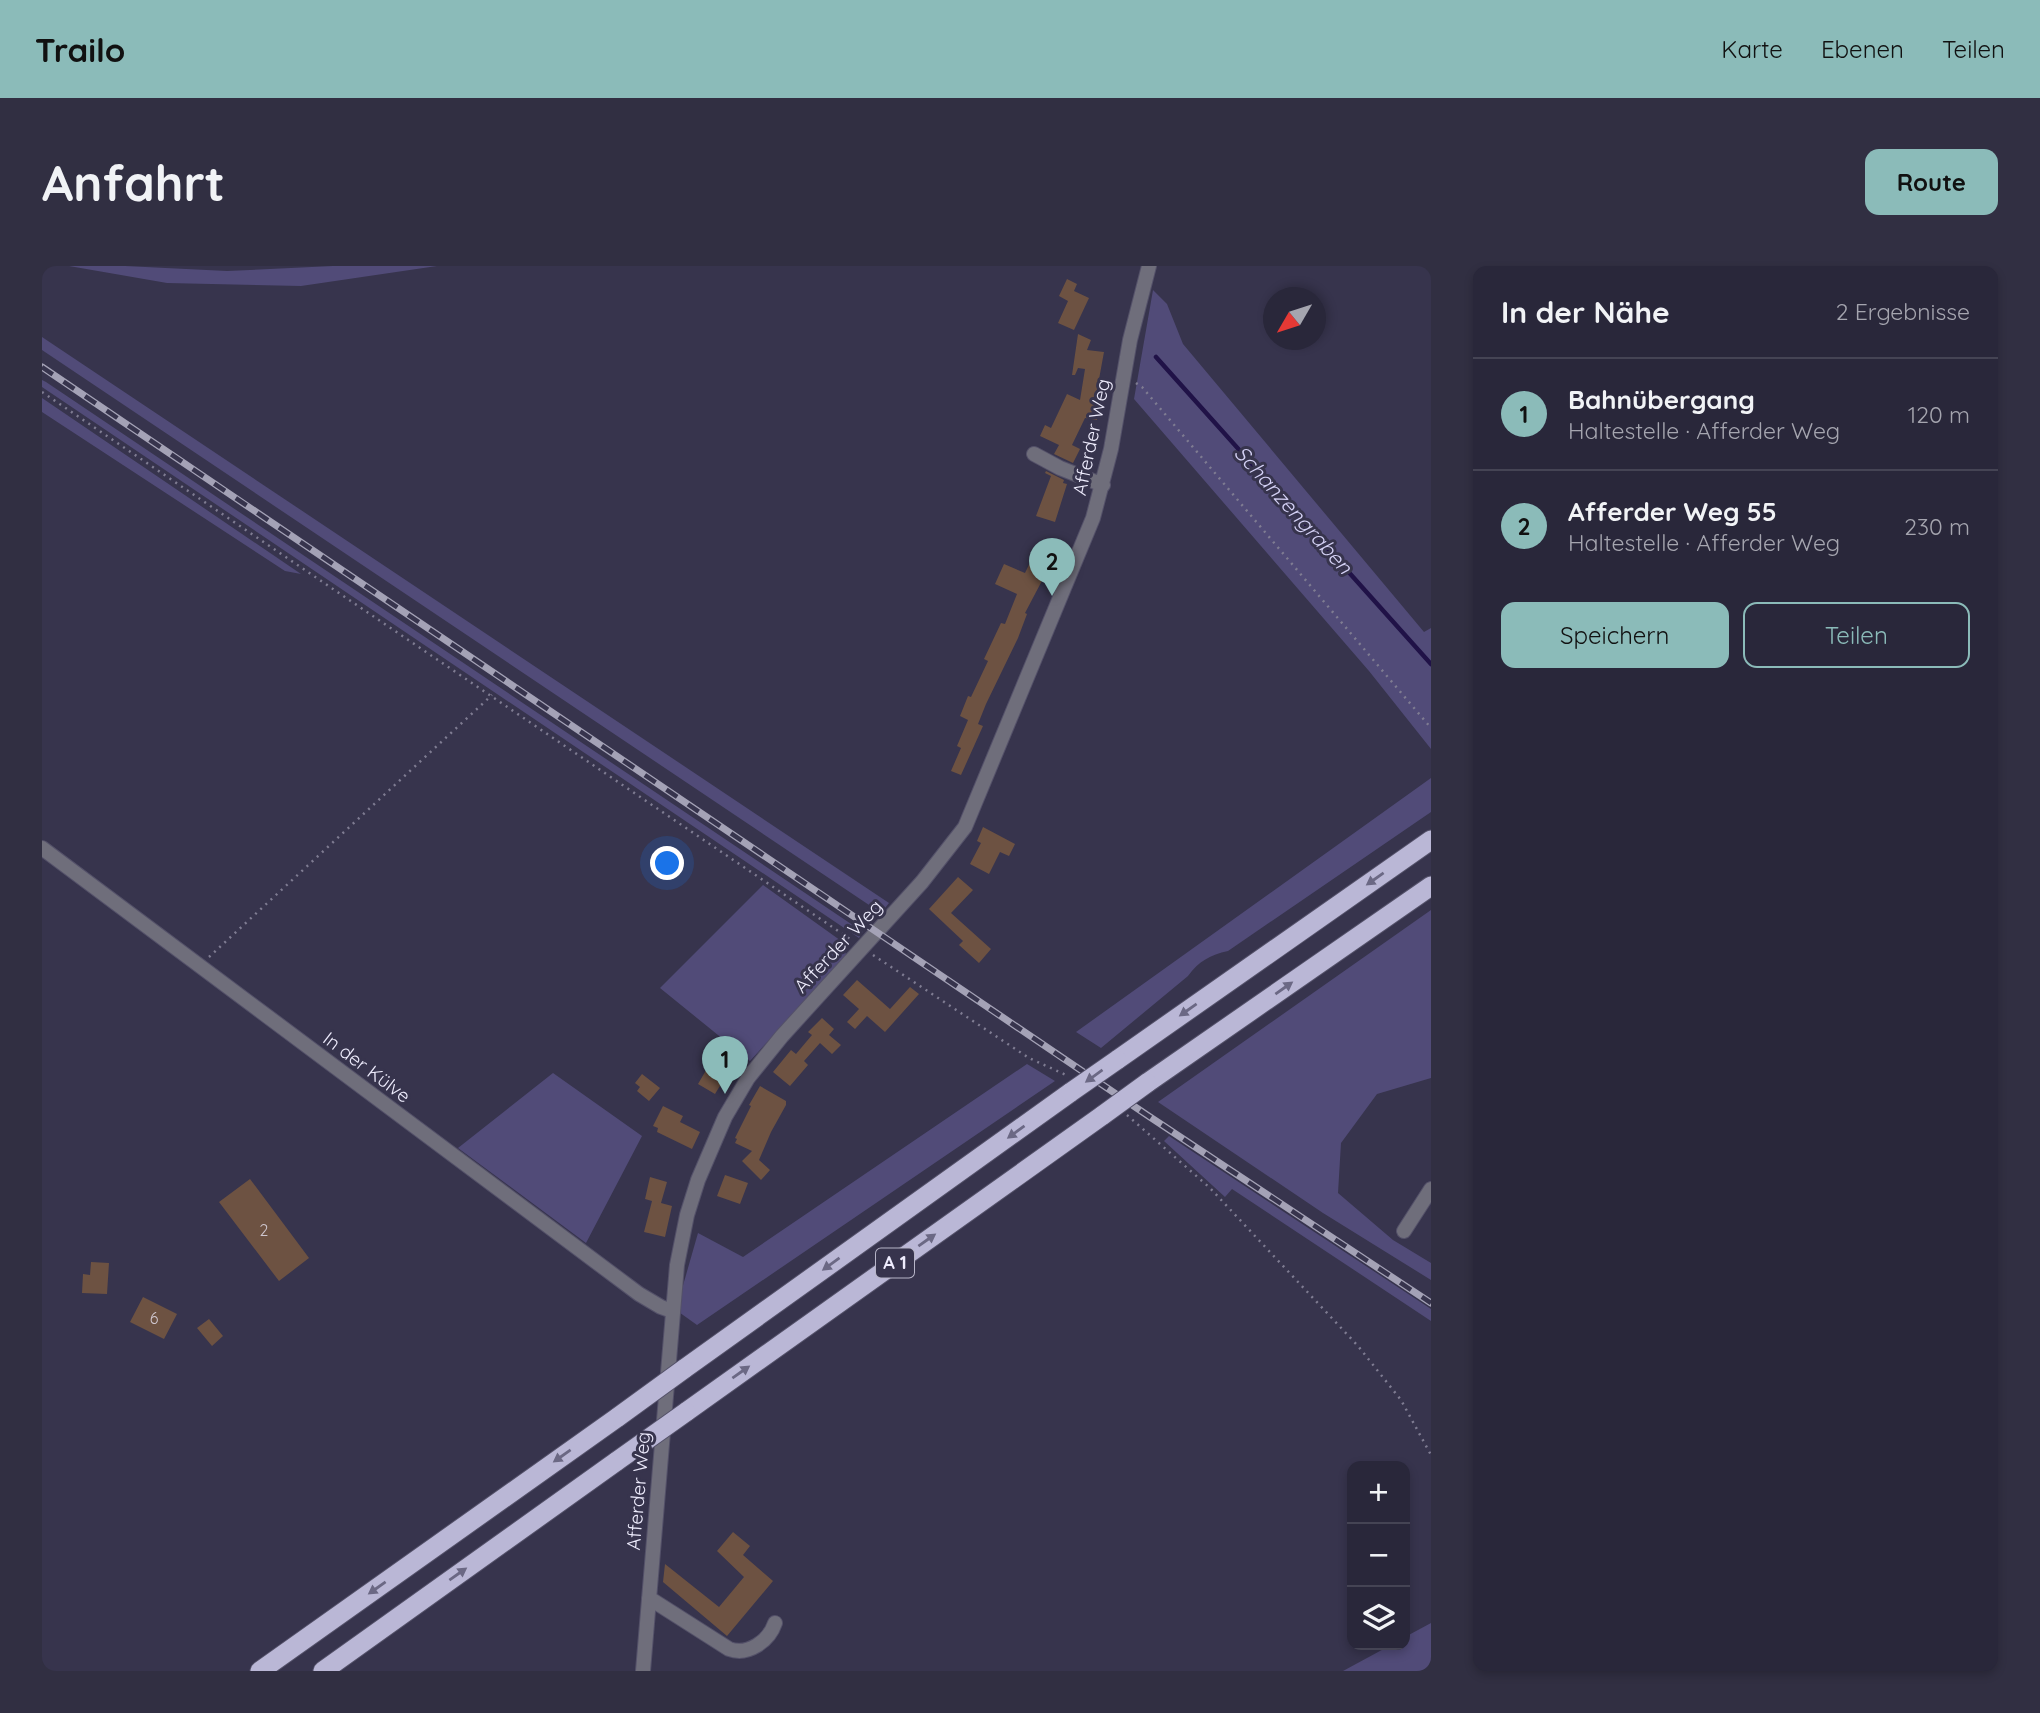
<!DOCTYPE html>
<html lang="de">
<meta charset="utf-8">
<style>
body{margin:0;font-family:Quicksand,sans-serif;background:#312f42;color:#f1f3f6}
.controls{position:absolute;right:21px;bottom:21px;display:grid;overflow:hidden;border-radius:14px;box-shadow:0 4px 10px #0003}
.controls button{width:63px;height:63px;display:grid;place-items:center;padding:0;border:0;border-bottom:2px solid #454454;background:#29273a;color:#f1f3f6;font:35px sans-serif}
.compass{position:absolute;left:1221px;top:21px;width:63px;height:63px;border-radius:50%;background:#29273a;box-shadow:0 4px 10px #0003;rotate:231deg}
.you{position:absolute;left:626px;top:598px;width:24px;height:24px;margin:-18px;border:5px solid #fff;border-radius:50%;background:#1a73e8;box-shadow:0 0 0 10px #1a73e833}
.badge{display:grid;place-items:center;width:46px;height:46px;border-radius:50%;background:#8bbbb9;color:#111;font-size:23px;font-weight:700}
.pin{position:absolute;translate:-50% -58px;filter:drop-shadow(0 2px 4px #0008)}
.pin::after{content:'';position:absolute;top:37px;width:24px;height:21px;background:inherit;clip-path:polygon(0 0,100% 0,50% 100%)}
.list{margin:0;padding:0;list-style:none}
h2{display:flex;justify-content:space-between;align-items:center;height:91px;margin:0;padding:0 28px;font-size:30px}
h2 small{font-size:23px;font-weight:400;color:#a5a5af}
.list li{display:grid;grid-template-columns:46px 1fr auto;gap:21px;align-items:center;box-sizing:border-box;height:112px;padding:0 28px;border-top:2px solid #454454}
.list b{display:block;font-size:26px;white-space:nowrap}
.list p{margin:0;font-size:23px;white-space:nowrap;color:#a5a5af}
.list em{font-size:23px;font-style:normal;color:#a5a5af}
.actions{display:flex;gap:14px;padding:21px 28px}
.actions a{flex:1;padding:16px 0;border:2px solid #8bbbb9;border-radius:14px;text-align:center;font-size:24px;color:#8bbbb9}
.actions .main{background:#8bbbb9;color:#111}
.icon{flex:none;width:38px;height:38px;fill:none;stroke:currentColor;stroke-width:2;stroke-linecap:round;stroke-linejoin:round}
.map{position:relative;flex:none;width:1389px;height:1405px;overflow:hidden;border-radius:14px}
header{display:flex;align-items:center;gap:42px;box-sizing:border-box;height:98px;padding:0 35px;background:#8bbbb9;color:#111}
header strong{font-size:33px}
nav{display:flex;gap:38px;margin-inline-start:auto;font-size:24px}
.intro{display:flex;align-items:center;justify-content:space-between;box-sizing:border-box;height:168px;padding:0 42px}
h1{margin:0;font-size:49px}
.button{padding:18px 32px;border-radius:14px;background:#8bbbb9;color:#111;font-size:24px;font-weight:700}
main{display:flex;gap:42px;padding:0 42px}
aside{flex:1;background:#29273a;border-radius:14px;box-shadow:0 4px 10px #0003}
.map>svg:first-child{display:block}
.green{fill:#514b78}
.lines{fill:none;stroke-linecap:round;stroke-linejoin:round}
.stream{stroke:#201247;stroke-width:4.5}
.building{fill:#6d5242}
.minor-casing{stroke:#545169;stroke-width:16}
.highway-casing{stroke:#545169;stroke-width:21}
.path{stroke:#7f7c92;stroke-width:2.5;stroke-dasharray:2 5;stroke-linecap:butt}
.minor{stroke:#6f6e7b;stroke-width:14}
.highway{stroke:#bab7d6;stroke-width:19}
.rail-casing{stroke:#a4a2b6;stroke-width:7}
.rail{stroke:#37344d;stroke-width:4.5;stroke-dasharray:13;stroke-linecap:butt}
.highway-bridge-casing{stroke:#545169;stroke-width:21;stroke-linecap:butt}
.highway-bridge{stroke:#bab7d6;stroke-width:19}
.oneway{fill:#6b6884}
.labels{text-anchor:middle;stroke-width:6;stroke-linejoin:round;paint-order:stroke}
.number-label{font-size:16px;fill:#cec6ce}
.shield{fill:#37344d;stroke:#b7b5c8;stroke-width:2}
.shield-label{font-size:18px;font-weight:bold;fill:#eeecfd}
.street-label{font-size:19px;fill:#eeecfd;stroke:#37344d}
.water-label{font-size:21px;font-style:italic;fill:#d4d1f5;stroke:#37344d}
</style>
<header>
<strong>Trailo</strong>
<nav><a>Karte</a><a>Ebenen</a><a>Teilen</a></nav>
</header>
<div class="intro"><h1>Anfahrt</h1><a class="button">Route</a></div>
<main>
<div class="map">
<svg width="1389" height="1405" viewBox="0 0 1389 1405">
<rect width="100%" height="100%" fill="#37344d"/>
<path class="green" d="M 27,0 L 83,0 L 185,5 L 291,0 L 395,0 L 259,20 L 125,17 Z
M 1111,24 L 1125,38 L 1141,78 L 1382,366 L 1389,362 L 1389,483 L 1327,405 L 1092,133 Z
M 0,71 L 847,637 L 839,647 L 0,84 Z
M 0,114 L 4,116 L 821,666 L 817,672 L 0,121 Z
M 0,132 L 259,308 L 243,305 L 0,146 Z
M 1389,512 L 1389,546 L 1186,685 C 1168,689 1157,695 1146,710 L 1059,782 L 1034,766 Z
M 721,619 L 802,677 L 804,689 L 708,795 L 618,722 Z
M 1389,644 L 1389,812 L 1335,828 L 1299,877 L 1296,927 L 1351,974 L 1389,997 L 1389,1014 L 1281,947 L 1116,836 Z
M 985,798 L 1013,815 L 655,1059 L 634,1044 L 656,967 L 701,991 Z
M 511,807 L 600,870 L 544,977 L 416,882 Z
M 1127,870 L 1389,1043 L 1389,1055 L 1190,923 L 1183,931 L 1122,875 Z
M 1389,1357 L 1389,1405 L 1301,1405 L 1349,1379 L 1363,1379 L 1363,1371 Z"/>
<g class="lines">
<path class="stream" d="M 1114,91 L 1389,398"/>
</g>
<path class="building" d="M 1025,13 L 1035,18 L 1032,25 L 1047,32 L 1032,64 L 1016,57 L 1026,35 L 1017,30 Z
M 1036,68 L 1049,74 L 1045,84 L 1062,86 L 1053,135 L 1058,136 L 1055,154 L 1043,152 L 1030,179 L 1038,183 L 1031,197 L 1012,188 L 1017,179 L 998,170 L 1003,159 L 1009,162 L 1025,128 L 1038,134 L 1043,103 L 1036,102 L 1033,109 L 1030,109 Z
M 1004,205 L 1022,214 L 1021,217 L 1025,218 L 1013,256 L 994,250 L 1009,210 L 1003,207 Z
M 995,282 L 1004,286 L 996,305 L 1003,309 L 983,347 L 985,348 L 976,372 L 944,438 L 936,458 L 941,460 L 919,509 L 909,505 L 919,482 L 915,480 L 926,454 L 918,450 L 926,430 L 929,431 L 946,395 L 942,393 L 959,357 L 963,358 L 975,328 L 953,318 L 962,298 L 983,307 Z
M 941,561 L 973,578 L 967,590 L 958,586 L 947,608 L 928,598 L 939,577 L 935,575 Z
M 916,611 L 931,624 L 909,647 L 949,683 L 937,697 L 917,679 L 921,675 L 887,643 Z
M 815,714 L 848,743 L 868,721 L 877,728 L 843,766 L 825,750 L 813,763 L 805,756 L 817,743 L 801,729 Z
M 780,752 L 792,763 L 787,769 L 799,779 L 790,788 L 778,777 L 762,795 L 766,799 L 748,820 L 731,806 L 749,784 L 754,788 L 770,769 L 766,766 Z
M 670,794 L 687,805 L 673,828 L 656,818 Z
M 600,808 L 618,822 L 607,835 L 595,825 L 598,821 L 593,817 Z
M 718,820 L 744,835 L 744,839 L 729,866 L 717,894 L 728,904 L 719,914 L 700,895 L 710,885 L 693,877 L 695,873 L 693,872 L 709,840 L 707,839 Z
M 621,840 L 641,850 L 638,856 L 658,866 L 650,883 L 615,866 L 616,862 L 611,860 Z
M 683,909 L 706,917 L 698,938 L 675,930 Z
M 608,911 L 625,916 L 619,937 L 630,940 L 623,971 L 602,966 L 610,935 L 603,933 Z
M 208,913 L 267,992 L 237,1015 L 177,936 Z
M 49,996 L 67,997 L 65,1028 L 40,1027 L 41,1008 L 48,1009 Z
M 101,1031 L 135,1048 L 122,1073 L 88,1056 Z
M 167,1053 L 181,1070 L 170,1080 L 155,1062 Z
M 691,1266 L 708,1280 L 701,1289 L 731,1315 L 685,1370 L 621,1316 L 623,1298 L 677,1341 L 702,1311 L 675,1285 Z"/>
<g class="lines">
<defs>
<path id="minor" d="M 992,188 L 1018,202 L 1061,219
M 0,582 L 597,1028 L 619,1041 L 630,1045
M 1362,965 L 1389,923
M 607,1332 L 687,1383 C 706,1390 727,1375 733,1357
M 601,1405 L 635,999 L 645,949 L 656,914 L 683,851 L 706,812 L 740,770 L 880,616 L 923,561 L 1051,252 L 1069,183 L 1088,74 L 1107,0"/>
<path id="highway" d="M 1075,794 L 1389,574
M 1105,817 L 1389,620
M 642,1103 L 1029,826
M 644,1146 L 1061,849
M 218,1405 L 576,1151
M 281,1405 L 575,1195"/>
</defs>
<use href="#minor" class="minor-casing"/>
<use href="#highway" class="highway-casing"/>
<path class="path" d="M 1094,117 L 1100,121 L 1389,462
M 0,126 L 808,673
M 831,689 L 987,792 L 1024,809
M 167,691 L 450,429
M 1085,849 L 1168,922 L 1316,1080 L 1359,1134 L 1389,1189"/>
<use href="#minor" class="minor"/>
<use href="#highway" class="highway"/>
<defs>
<path id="rail" d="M 0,101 L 1105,849 L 1389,1037"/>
</defs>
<use href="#rail" class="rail-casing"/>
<use href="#rail" class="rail"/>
<defs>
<path id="highway-bridge" d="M 1029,826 L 1075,794
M 1061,849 L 1105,817
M 576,1151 L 642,1103
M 575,1195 L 644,1146"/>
</defs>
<use href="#highway-bridge" class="highway-bridge-casing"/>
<use href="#highway-bridge" class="highway-bridge"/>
</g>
<defs><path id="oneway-solid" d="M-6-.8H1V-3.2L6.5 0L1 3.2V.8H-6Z" transform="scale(1.75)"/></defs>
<g class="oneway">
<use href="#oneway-solid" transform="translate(1333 613) rotate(145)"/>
<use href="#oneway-solid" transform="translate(1242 722) rotate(-35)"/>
<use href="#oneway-solid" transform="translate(1146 744) rotate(145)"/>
<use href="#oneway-solid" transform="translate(1052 810) rotate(144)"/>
<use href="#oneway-solid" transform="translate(974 866) rotate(144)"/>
<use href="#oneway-solid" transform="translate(885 974) rotate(-35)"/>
<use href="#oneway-solid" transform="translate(789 998) rotate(144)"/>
<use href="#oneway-solid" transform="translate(699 1106) rotate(-35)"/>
<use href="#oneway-solid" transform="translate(520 1190) rotate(145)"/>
<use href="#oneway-solid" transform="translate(416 1308) rotate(-35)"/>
<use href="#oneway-solid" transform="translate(335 1322) rotate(145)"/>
</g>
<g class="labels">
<g class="number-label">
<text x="222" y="970">2</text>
<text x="112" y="1058">6</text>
</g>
<rect class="shield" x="834" y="982.5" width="38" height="29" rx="5"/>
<g class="shield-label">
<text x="853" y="1003">A 1</text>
</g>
<g class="street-label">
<text transform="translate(1049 171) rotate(-78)" y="7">Afferder Weg</text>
<text transform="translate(796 680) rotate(-47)" y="7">Afferder Weg</text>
<text transform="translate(325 801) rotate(37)" y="7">In der Külve</text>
<text transform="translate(596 1225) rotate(-85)" y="7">Afferder Weg</text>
</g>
<g class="water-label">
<text transform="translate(1251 244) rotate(48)" y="7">Schanzengraben</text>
</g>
</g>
</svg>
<div class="controls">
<button>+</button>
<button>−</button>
<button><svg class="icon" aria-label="layers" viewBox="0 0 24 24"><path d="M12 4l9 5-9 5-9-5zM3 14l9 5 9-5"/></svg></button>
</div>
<svg class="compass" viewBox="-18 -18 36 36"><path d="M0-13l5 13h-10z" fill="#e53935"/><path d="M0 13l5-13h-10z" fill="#a5a5af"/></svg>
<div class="you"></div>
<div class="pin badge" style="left:683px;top:828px">1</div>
<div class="pin badge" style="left:1010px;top:330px">2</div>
</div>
<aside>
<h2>In der Nähe<small>2 Ergebnisse</small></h2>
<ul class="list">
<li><span class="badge">1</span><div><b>Bahnübergang</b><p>Haltestelle · Afferder Weg</p></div><em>120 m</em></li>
<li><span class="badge">2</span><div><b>Afferder Weg 55</b><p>Haltestelle · Afferder Weg</p></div><em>230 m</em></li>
</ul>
<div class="actions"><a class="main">Speichern</a><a>Teilen</a></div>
</aside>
</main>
